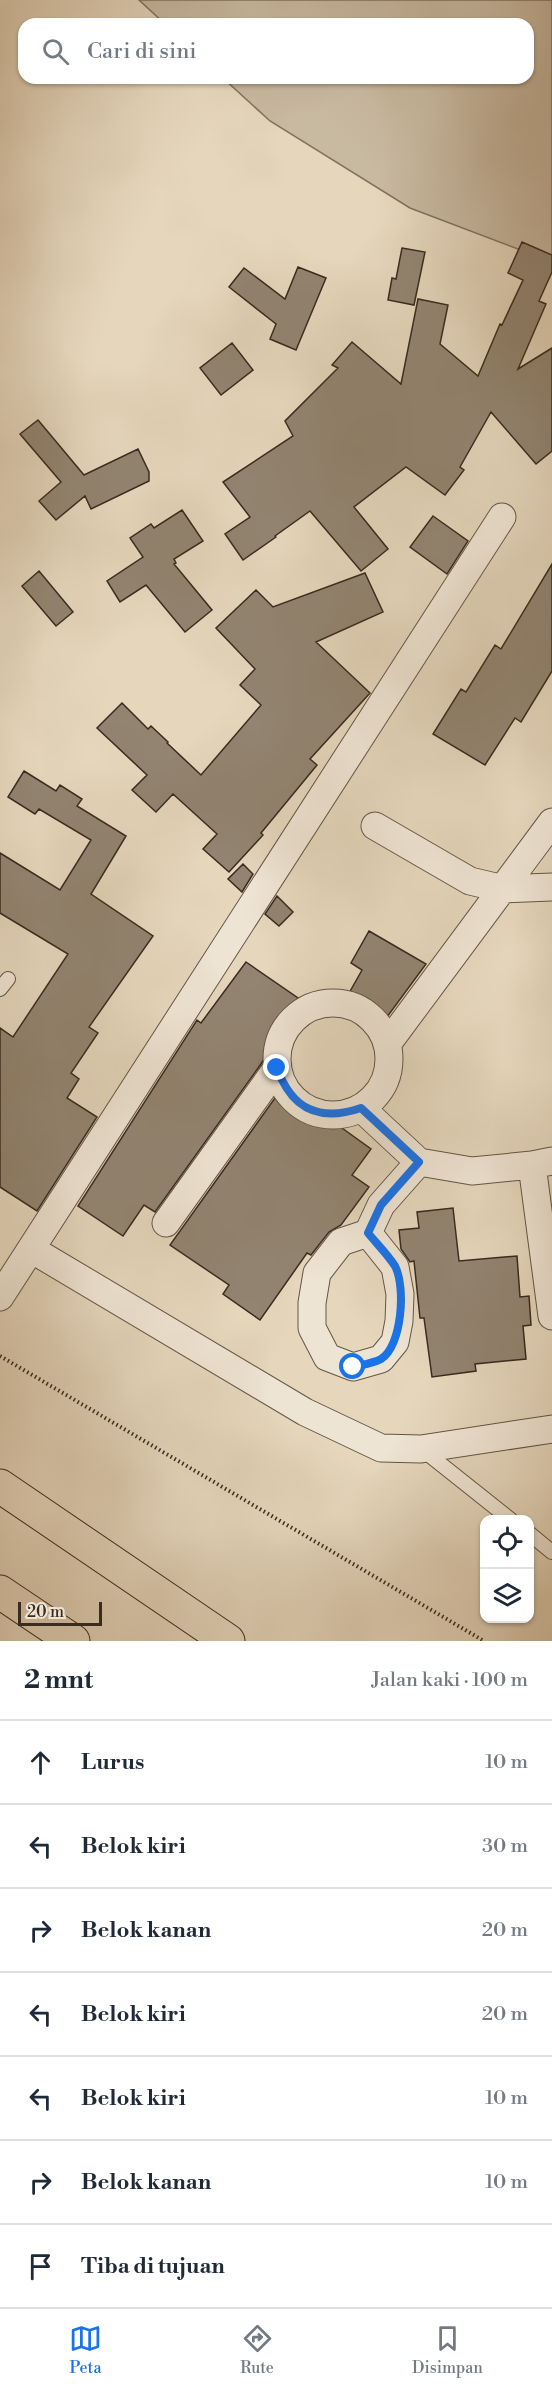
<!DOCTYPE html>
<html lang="id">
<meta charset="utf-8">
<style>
body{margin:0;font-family:"Libre Bodoni",serif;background:#f2f2f3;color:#1f2937}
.controls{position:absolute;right:18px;bottom:18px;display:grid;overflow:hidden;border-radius:12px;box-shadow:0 2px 4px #0004}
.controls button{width:54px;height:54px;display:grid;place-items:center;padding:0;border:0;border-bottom:2px solid #e0e1e3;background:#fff;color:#1f2937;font:30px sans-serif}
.scale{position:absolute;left:18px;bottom:15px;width:84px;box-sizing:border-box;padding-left:6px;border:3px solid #392b20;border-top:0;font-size:16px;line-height:21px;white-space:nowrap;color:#392b20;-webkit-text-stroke:4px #eee4d3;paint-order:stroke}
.stop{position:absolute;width:18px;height:18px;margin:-14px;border:4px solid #1a73e8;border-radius:50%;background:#fff}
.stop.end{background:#1a73e8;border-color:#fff;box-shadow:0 2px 6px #0008}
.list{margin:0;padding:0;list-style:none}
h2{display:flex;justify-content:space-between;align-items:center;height:78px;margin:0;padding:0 24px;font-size:26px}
h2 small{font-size:20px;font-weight:400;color:#747a83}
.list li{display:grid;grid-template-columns:39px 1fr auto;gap:18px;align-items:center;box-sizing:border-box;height:84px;padding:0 24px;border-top:2px solid #e0e1e3}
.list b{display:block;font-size:22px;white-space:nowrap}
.list em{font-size:20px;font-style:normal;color:#747a83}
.icon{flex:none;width:33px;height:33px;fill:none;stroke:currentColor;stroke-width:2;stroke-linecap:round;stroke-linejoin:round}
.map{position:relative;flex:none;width:552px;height:1641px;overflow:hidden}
.search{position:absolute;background:#fff;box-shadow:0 2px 4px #0004;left:18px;right:18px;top:18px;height:66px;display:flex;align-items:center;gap:15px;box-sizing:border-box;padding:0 21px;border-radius:18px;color:#747a83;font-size:22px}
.sheet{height:666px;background:#fff}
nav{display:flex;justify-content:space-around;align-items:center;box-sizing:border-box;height:84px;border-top:2px solid #e0e1e3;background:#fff;font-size:16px;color:#747a83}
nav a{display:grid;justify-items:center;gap:3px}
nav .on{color:#1a73e8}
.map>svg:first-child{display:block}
.green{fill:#c8b9a1;stroke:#807260;stroke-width:1.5}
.building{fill:#928471;stroke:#392b20;stroke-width:1.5}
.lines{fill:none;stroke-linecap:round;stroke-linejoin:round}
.service-casing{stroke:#645647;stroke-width:16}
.minor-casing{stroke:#645647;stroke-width:29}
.trunk-casing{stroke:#392b20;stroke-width:35}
.path{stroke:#392b20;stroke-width:4;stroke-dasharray:1.5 3;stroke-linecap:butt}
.service{stroke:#eee4d3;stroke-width:14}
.minor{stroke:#eee4d3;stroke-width:27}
.trunk{stroke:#e5d6bc;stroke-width:33}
.route{stroke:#1a73e8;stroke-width:8}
</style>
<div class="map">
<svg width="552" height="1641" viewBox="0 0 552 1641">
<rect width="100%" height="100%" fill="#e5d6bc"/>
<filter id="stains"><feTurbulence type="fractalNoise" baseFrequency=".00333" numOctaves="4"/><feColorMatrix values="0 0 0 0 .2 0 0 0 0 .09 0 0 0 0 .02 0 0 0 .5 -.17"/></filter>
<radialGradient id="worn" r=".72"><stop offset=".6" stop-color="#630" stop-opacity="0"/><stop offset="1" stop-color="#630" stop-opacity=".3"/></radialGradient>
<path class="green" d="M 139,0 L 552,0 L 552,262 L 410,208 L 270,121 L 223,78 L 528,78 L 528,24 L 165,24 Z"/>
<path class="building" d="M 522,242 L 552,255 L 552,272 L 539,301 L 546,304 L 518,369 L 552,348 L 552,451 L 536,464 L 491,412 L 460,467 L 464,470 L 445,495 L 406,467 L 354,507 L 388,549 L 361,571 L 310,511 L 275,536 L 276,537 L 243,560 L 225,534 L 250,517 L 223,482 L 293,436 L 285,421 L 338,368 L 332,365 L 352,342 L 401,384 L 418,299 L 448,305 L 440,344 L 478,376 L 500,324 L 502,325 L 523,280 L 508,273 Z
M 402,248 L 425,252 L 414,305 L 388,300 L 392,278 L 396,279 Z
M 298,267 L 326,278 L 296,350 L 270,339 L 276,324 L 229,287 L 244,268 L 285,299 Z
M 232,343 L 253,370 L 221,395 L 200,368 Z
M 38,420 L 84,475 L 138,449 L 149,472 L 149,481 L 91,509 L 85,496 L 56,520 L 39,501 L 61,482 L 20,434 Z
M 182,510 L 203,541 L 174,559 L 176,563 L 174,564 L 212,610 L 185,632 L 146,585 L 120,602 L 107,581 L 143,557 L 130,538 L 151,524 L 154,528 Z
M 433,516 L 468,541 L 447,574 L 410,547 Z
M 552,564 L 552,671 L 521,722 L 515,718 L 485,765 L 433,734 L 461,689 L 466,692 L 495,645 L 501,649 Z
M 39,571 L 73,612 L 56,626 L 22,586 Z
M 365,573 L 383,612 L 316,642 L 370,693 L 310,759 L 317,765 L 261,833 L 263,835 L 229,872 L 203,849 L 217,834 L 173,794 L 156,812 L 132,790 L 147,775 L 97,728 L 122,703 L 148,729 L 151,726 L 168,742 L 167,743 L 201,775 L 261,705 L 240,685 L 255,669 L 216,628 L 256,590 L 273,607 Z
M 24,771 L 56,791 L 60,785 L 82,799 L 77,806 L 126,836 L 91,894 L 153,936 L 89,1027 L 98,1033 L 71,1073 L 79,1079 L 67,1098 L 97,1117 L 37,1211 L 0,1187 L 0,1028 L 13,1037 L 68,954 L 0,913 L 0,853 L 60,890 L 91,840 L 39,809 L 35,814 L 8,797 Z
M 243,864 L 253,874 L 242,892 L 228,879 Z
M 277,896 L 293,912 L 279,926 L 265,914 Z
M 369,931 L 426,964 L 387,1017 L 348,995 L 362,970 L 351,963 Z
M 246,962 L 298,998 L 278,1027 L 282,1030 L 261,1064 L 155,1212 L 144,1205 L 123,1236 L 78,1206 L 197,1020 L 201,1023 Z
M 280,1091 L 332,1128 L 335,1123 L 371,1149 L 352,1175 L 369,1187 L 341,1225 L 329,1232 L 311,1255 L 307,1253 L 260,1320 L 223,1294 L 229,1285 L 170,1245 Z
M 453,1208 L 459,1261 L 517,1256 L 520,1297 L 529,1296 L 531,1325 L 523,1326 L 526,1359 L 475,1364 L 476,1371 L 432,1377 L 424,1318 L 420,1318 L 414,1261 L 410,1262 L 401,1249 L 399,1230 L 419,1228 L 417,1212 Z"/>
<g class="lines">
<defs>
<path id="service" d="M 0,989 L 8,979
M 423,1450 L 511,1520
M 530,1534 L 552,1552"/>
<path id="minor" d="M 375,826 L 470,881 L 504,889 L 552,887
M277 1059a56 56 0 1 1 112 0a56 56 0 1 1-112 0Z
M 388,1043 L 552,822
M 361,1108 L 419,1162 L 472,1171 L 532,1165 L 552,1161
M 532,1165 L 552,1316
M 166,1223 L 277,1068
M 368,1233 L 395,1267 L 400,1294 L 399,1321 L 395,1342 L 381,1359 L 353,1367 L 327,1357 L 312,1328 L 312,1303 L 317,1273 L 341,1242 L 368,1233 L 381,1205 L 419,1162
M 31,1249 L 305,1412 L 381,1448 L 421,1449 L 552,1429
M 0,1297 L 502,517"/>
<path id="trunk" d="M 0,1486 L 228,1641
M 0,1592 L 73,1641"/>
</defs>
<use href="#service" class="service-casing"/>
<use href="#minor" class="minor-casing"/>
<use href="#trunk" class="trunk-casing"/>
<path class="path" d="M 0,1356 L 484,1641"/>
<use href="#service" class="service"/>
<use href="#minor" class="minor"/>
<use href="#trunk" class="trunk"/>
</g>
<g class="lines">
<path class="route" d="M 277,1068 C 292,1110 320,1122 361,1108 L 419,1162 L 381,1205 L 368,1233 C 377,1244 388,1255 395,1266 C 406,1287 402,1346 381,1359 C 374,1363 361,1365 353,1367"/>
</g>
<rect width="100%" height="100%" filter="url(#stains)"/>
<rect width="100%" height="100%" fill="url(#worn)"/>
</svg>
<div class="controls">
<button><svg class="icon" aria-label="locate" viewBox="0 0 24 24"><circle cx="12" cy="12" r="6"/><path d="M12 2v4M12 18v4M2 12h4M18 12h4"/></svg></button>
<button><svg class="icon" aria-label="layers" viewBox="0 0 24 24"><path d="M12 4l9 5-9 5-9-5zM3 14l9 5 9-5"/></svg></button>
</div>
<div class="scale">20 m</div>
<div class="stop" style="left:353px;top:1367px"></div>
<div class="stop end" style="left:277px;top:1068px"></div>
<div class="search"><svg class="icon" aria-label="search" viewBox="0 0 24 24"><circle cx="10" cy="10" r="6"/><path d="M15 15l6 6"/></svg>Cari di sini</div>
</div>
<section class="sheet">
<h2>2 mnt<small>Jalan kaki · 100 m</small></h2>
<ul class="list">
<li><svg class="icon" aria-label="ahead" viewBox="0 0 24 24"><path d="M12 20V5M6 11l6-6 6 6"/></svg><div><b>Lurus</b></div><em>10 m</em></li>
<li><svg class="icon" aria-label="left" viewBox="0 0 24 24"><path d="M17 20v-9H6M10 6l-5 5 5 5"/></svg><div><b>Belok kiri</b></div><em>30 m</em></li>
<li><svg class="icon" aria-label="right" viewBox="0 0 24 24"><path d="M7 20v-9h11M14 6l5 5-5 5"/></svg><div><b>Belok kanan</b></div><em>20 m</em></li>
<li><svg class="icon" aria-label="left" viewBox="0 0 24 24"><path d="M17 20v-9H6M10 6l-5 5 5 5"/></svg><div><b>Belok kiri</b></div><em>20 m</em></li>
<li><svg class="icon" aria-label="left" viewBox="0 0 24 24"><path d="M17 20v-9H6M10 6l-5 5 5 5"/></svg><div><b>Belok kiri</b></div><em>10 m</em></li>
<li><svg class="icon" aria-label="right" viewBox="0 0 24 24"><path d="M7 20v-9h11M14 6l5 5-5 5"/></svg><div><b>Belok kanan</b></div><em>10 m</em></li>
<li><svg class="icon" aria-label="arrive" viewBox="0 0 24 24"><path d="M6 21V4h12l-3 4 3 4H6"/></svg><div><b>Tiba di tujuan</b></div></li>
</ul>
</section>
<nav>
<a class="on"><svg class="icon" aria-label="map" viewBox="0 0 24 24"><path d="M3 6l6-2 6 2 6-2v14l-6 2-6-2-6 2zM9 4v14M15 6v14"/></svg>Peta</a>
<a><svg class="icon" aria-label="directions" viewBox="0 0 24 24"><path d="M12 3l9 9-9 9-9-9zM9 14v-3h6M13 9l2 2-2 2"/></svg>Rute</a>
<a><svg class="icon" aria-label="saved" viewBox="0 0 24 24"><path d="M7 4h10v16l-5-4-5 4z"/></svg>Disimpan</a>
</nav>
